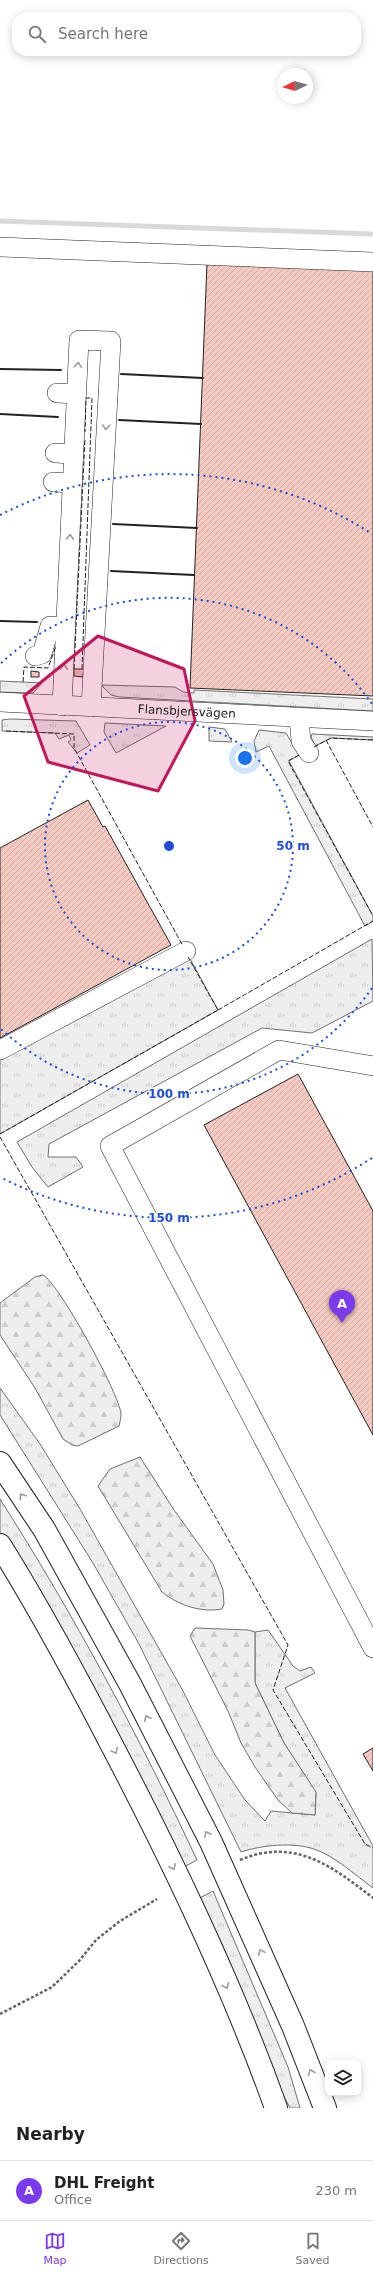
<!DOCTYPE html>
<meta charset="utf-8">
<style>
body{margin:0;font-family:"DejaVu Sans",sans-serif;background:#f2f2f2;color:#222}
.controls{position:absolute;right:12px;bottom:12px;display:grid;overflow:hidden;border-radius:8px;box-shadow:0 2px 10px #0003}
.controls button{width:36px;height:36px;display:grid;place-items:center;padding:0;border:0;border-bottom:1px solid #e0e0e0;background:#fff;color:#222;font:20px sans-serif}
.compass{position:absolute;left:277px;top:68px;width:36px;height:36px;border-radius:50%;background:#fff;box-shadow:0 2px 10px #0003;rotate:265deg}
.you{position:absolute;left:245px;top:758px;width:14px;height:14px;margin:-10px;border:3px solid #fff;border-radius:50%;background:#1a73e8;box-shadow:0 0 0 6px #1a73e833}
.badge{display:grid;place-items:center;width:26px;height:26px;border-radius:50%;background:#7c3aed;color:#fff;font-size:13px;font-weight:700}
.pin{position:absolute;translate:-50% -33px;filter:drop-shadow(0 1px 2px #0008)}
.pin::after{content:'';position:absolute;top:21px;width:14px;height:12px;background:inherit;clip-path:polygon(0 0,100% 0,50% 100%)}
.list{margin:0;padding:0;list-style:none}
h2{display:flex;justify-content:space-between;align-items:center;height:52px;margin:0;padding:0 16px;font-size:17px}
h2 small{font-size:13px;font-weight:400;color:#767676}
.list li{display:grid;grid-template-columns:26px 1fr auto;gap:12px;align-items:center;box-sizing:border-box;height:60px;padding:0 16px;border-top:1px solid #e0e0e0}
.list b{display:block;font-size:15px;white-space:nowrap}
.list p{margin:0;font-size:13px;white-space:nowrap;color:#767676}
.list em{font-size:13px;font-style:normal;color:#767676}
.icon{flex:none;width:22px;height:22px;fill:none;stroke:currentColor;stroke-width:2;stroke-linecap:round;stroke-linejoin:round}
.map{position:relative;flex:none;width:373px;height:2108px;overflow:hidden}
.search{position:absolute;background:#fff;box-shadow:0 2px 10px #0003;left:12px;right:12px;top:12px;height:44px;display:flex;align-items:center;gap:10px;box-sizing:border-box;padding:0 14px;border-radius:16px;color:#767676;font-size:15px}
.sheet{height:112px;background:#fff}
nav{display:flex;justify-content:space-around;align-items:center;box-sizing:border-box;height:56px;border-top:1px solid #e0e0e0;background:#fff;font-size:11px;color:#767676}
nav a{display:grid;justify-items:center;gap:2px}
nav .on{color:#7c3aed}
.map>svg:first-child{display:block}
.grass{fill:url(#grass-tufts);stroke:#6f6f6f}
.forest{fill:url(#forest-firs);stroke:#6f6f6f}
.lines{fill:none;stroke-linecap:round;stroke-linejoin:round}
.stream{stroke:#d9d9d9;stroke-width:5}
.building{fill:url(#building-hatch);stroke:#222}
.minor-casing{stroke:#222;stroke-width:20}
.highway-casing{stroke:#222;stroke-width:24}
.path{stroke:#646464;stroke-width:2.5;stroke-dasharray:3 2;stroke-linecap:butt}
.minor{stroke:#fff;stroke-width:19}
.highway{stroke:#fff;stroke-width:22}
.fence{stroke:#222;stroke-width:1;stroke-dasharray:5 2;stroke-linecap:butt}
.wall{stroke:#222;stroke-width:2}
.oneway{stroke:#9c9c9c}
.marked{fill:#c2185b;fill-opacity:0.2;stroke:#c2185b;stroke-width:3;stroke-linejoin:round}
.ring{fill:none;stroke:#1d4ed8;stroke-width:2;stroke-dasharray:2 4}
.labels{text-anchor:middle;stroke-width:3;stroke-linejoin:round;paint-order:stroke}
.street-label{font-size:12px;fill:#222;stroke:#fff}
.centre{fill:#1d4ed8;stroke:#fff;stroke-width:2}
.ring-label{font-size:12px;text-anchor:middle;font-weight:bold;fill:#1d4ed8;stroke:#fff;stroke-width:3;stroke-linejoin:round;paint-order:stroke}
</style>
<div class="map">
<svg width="373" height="2108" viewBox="0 0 373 2108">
<defs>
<pattern id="grass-tufts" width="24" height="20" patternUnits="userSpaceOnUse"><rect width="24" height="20" fill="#eee"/><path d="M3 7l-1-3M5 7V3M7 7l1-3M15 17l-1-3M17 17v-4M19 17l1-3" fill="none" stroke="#ccc"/></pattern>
<pattern id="forest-firs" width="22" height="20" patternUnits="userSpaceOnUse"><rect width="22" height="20" fill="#eee"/><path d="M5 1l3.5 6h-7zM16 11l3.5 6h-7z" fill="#ccc"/></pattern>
<pattern id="building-hatch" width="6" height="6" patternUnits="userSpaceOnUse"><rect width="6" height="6" fill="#f3c9c0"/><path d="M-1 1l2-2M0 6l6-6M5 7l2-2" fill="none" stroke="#d0aca5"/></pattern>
</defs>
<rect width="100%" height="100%" fill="#fff"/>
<path class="grass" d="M 0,681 L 42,683 L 33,693 L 0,692 Z
M 101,685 L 175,687 L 183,692 L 194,693 L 194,690 L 373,699 L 373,711 L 119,697 L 111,695 Z
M 10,719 L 76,721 L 90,745 L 77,753 L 68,742 L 71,740 L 69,735 L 59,739 L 55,733 L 2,731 L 2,720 Z
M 105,723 L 166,726 L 116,753 L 104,732 Z
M 209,727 L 225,729 L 232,742 L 209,741 Z
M 259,730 L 286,733 L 299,755 L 289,761 L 373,916 L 373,921 L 365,926 L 269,746 L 256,752 L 254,741 Z
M 312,734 L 373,737 L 373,740 L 331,738 L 315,746 L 311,737 Z
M 372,939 L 373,1001 L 312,1033 L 262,1028 L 49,1144 L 48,1157 L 76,1157 L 83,1167 L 48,1187 L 32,1167 L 17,1142 Z
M 188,955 L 218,1010 L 0,1134 L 0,1057 Z
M 0,1388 L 40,1444 L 80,1509 L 183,1691 L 215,1755 L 245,1800 L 265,1821 L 271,1811 L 315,1815 L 316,1793 L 284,1743 L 255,1683 L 255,1632 L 268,1630 L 293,1666 L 300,1671 L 311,1667 L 315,1673 L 285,1688 L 373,1846 L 373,1888 C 355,1875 335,1856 314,1849 C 293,1842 262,1845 241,1852 L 139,1644 L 93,1563 L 0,1415 Z
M 0,1499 C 74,1615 139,1736 197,1860 L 182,1868 L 49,1616 L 0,1533 Z
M 213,1891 L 288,2067 L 300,2108 L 290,2108 L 271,2072 L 196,1900 Z"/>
<path class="forest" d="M 43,1275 C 58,1282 120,1395 121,1414 C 121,1417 120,1422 119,1426 L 78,1446 L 72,1445 L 63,1439 L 35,1388 L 0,1335 L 0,1303 L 35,1277 Z
M 140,1457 L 174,1510 L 213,1564 L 223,1590 L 224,1604 L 222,1609 C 201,1613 178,1605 162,1592 L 98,1486 L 110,1469 Z
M 195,1628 L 248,1630 L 255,1632 L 255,1683 L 284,1743 L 316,1792 L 315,1815 L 292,1813 L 278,1800 L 255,1767 L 241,1743 L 228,1711 L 190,1636 Z"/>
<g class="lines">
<path class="stream" d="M 0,221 L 373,234"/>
</g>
<path class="building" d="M 207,263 L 373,270 L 373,696 L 190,688 Z
M 74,669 L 84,669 L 83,677 L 74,676 Z
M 31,671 L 39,672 L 39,677 L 31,677 Z
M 88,800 L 103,827 L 105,826 L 171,945 L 0,1038 L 0,848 Z
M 298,1074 L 373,1211 L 373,1435 L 204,1125 Z
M 373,1748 L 373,1771 L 363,1754 Z"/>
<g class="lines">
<defs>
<g id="minor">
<path d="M 0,247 L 373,262"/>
<path d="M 57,393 L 76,394"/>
<path d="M 55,453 L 74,454"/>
<path d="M 53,482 L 72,483"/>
<path d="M 35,656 L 42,654 L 50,626 L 66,627"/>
<path id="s1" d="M 0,702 L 373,721"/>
<path d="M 62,706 L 79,340 L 111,341 L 91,707"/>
<path d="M 299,718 L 301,741 L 309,753"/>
<path d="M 0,1050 L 186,951"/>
<path d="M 373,1066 L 279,1050 L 110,1146 L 373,1648"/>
</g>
<path id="highway" d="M 0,1463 L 44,1529 L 130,1684 L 211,1842 L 293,2026 L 325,2108
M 0,1545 C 43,1614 81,1685 118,1757 C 177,1870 233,1987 276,2108"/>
</defs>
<use href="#minor" class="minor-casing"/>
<use href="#highway" class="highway-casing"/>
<path class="path" d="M 240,1860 C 294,1837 332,1866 373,1898
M 0,2014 L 52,1987 L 79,1961 L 96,1940 L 120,1921 L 157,1899"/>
<use href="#minor" class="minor"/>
<use href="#highway" class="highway"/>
<path class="fence" d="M 74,669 L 85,438
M 82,669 L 92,398 L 86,398 L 85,432
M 23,682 L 24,667 L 48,668 L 56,646
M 6,731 L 74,734 L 74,748 L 183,946
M 326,740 L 373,827
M 314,747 L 331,738 L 373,740
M 299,755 L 288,761 L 373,916
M 218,1010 L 373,921
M 0,1134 L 218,1010 L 188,957
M 0,1137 L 288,1645 L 273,1690 L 365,1844 L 373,1848"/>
<path class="wall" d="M 0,369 L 61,370
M 121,374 L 203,378
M 0,414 L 58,417
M 119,420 L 201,424
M 113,524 L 197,528
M 111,571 L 194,575
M 0,621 L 37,622"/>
</g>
<defs><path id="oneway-chevron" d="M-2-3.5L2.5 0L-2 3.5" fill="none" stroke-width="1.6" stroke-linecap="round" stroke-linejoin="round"/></defs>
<g class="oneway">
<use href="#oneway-chevron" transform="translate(78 365) rotate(-87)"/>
<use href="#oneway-chevron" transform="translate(106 427) rotate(93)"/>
<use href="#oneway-chevron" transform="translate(70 537) rotate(-87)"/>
<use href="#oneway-chevron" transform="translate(64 667) rotate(-87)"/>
<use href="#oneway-chevron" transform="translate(22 1496) rotate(-124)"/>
<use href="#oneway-chevron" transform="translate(147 1718) rotate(-117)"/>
<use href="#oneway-chevron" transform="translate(115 1751) rotate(62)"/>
<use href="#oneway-chevron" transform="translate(207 1834) rotate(-117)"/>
<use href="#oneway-chevron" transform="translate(173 1867) rotate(65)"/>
<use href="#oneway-chevron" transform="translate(261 1952) rotate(-114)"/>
<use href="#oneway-chevron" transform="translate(226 1986) rotate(68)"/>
<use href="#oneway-chevron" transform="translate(311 2072) rotate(-112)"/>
</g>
<path class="marked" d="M 98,636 L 184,669 L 195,721 L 158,791 L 48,762 L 24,696 Z"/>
<g class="ring">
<circle cx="169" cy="846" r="124"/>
<path d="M372 988A248 248 0 0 1 1 1029M1 663A248 248 0 0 1 372 704"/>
<path d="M372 1158A372 372 0 0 1 0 1177M0 515A372 372 0 0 1 372 534"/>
</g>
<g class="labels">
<g class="street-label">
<text dy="4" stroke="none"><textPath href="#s1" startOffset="187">Flansbjersvägen</textPath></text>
</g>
</g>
<circle cx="169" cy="846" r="6" class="centre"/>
<g class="ring-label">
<text x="293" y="850">50 m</text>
<text x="169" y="1098">100 m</text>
<text x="169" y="1222">150 m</text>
</g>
</svg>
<div class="controls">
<button><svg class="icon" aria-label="layers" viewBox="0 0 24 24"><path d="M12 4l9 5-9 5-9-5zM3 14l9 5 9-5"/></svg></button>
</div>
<svg class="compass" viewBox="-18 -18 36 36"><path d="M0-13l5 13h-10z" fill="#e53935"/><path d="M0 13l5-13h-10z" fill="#767676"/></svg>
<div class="you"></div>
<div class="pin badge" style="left:342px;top:1323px">A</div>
<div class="search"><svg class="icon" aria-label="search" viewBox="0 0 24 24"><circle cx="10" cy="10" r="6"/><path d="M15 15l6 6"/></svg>Search here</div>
</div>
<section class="sheet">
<h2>Nearby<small></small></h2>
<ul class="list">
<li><span class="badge">A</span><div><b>DHL Freight</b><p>Office</p></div><em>230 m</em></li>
</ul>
</section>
<nav>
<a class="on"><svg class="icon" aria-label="map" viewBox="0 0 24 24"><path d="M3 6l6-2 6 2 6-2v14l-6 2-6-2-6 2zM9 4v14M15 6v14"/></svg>Map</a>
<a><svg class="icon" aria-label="directions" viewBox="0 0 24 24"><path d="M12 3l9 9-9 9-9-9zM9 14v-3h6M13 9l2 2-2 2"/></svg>Directions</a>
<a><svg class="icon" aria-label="saved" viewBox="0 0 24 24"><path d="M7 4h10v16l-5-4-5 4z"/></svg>Saved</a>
</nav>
